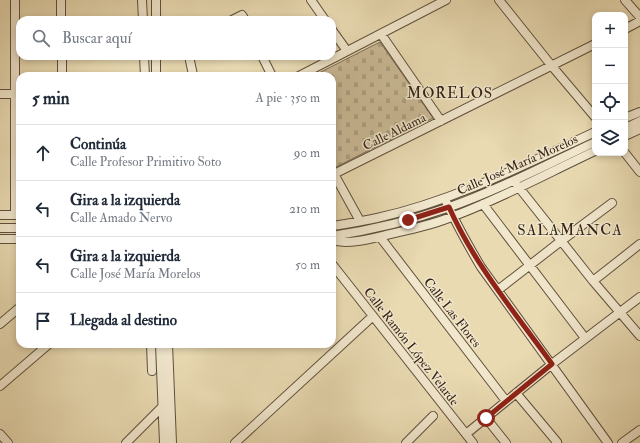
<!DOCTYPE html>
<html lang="es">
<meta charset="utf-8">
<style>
body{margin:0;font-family:"IM FELL Double Pica",serif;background:#f2f2f3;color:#1f2937}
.controls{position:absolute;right:12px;top:12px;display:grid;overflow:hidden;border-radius:8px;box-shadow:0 2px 6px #0003}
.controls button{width:36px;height:36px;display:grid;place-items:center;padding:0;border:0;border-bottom:1px solid #e0e1e3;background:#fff;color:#1f2937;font:20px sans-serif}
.stop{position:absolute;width:12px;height:12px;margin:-9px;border:3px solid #8f2418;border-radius:50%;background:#fff}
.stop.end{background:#8f2418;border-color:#fff;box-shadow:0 1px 4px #0008}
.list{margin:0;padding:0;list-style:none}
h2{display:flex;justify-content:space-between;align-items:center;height:52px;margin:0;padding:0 16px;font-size:17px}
h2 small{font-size:13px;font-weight:400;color:#747a83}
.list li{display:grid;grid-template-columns:26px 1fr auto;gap:12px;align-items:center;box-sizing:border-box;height:56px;padding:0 16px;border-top:1px solid #e0e1e3}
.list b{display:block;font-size:15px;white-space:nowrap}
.list p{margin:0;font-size:13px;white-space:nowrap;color:#747a83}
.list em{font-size:13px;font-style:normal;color:#747a83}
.icon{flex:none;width:22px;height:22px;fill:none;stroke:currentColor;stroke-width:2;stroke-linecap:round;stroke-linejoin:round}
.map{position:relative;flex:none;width:640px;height:443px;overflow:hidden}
.search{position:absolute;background:#fff;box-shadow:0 2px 6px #0003;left:16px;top:16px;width:320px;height:44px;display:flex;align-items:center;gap:10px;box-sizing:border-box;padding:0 14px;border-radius:12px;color:#747a83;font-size:15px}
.panel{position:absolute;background:#fff;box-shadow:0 2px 6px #0003;left:16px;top:72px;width:320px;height:276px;border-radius:12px}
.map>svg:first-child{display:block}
.cemetery{fill:url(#cemetery-stones);stroke:#7e6e56}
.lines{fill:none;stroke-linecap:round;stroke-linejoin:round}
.minor-casing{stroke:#60503d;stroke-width:10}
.minor{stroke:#f1e7cd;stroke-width:8}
.route{stroke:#8f2418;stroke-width:5}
.labels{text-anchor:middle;stroke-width:3;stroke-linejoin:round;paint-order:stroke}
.street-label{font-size:13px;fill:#332216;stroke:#f1e7cd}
.quarter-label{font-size:15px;letter-spacing:1px;fill:#332216;stroke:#f1e7cd}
</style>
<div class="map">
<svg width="640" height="443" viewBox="0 0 640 443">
<defs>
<pattern id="cemetery-stones" width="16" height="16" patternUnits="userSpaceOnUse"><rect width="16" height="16" fill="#cabb97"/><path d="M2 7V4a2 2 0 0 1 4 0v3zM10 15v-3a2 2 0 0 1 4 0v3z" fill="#aea081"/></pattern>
</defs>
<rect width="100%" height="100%" fill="#e9dab2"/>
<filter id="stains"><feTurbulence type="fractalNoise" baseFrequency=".005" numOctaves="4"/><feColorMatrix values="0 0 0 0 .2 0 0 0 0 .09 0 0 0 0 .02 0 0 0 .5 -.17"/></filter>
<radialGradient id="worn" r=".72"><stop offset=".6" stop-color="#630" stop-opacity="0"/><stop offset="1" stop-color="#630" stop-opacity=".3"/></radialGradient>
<path class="cemetery" d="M 380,42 L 433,118 L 332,169 L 332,76 L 313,76 Z"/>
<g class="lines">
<defs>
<path id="minor" d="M 61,0 L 61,20
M 142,0 L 143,20
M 311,0 L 325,20
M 499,0 L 551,65 L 595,117
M 625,0 L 640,17
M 156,20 L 156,0
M 232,20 L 242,15 L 245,20
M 625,29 L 640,21
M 332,30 L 347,51
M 381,34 L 441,121
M 62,56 L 62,76
M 144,56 L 145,76
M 156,56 L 156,76
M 189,56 L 193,75
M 262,56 L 272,76
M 299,76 L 446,0
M 0,94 L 19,94
M 625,118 L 640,112
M 625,128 L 640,121
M 625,136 L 640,129
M 625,153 L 640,172
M 334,174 L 360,221
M 332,175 L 595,44
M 517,185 L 593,281 L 640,336
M 445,199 C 455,222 468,245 481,267 L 608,443
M 483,204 L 585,338
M 0,215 L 19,215
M 15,215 L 15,0
M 332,226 C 347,224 362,221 377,218 C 454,201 524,165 595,132
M 0,228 L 20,228
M 332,236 C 371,230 410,221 447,208 C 498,190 546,165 595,142
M 380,237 L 506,401
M 0,239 L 20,239
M 332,240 C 347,245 370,239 386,235 C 409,230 432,225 454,216 C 502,198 548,173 595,151
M 332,264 L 473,443
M 593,281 L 640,244
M 498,290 L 561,241 L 612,203
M 0,324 L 20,307
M 151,344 L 152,371
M 160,344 L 164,443
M 168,344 L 172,443
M 0,386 L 49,344
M 516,393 L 557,442 L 556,443
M 486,418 L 506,443
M 0,434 L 8,443
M 466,434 L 552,364 L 640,297
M 126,443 L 163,406
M 235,443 L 373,316
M 406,443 L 433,416
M 622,443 L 640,430"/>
</defs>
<use href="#minor" class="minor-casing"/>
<use href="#minor" class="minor"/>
</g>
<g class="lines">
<path class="route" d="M 408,220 L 449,207 C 474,264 516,314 552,364 L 486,418"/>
</g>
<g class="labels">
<g class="street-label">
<text transform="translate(394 131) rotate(-26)" y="5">Calle Aldama</text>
<text transform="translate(517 164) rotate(-24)" y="5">Calle José María Morelos</text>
<text transform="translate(453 312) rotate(52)" y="5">Calle Las Flores</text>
<text transform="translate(412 346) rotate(52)" y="5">Calle Ramón López Velarde</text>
</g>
<g class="quarter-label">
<text x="450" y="98">MORELOS</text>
<text x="570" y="235">SALAMANCA</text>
</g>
</g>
<rect width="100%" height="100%" filter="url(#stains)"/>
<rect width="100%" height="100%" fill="url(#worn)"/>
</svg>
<div class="controls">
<button>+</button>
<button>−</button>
<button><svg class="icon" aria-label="locate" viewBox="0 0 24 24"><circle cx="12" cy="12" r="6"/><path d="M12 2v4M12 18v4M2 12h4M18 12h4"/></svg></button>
<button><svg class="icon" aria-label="layers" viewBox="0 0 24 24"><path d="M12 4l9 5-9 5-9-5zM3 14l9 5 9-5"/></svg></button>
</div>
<div class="stop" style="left:486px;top:418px"></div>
<div class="stop end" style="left:408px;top:220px"></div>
<div class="search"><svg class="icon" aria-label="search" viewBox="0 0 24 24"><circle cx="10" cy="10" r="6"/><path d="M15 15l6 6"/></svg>Buscar aquí</div>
<section class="panel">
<h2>5 min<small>A pie · 350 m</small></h2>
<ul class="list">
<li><svg class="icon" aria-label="ahead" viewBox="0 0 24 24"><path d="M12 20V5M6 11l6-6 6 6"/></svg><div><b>Continúa</b><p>Calle Profesor Primitivo Soto</p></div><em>90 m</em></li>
<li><svg class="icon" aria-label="left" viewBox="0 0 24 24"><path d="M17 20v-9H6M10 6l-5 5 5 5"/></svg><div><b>Gira a la izquierda</b><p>Calle Amado Nervo</p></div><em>210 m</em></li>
<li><svg class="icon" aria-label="left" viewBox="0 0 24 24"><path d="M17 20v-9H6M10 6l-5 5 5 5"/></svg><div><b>Gira a la izquierda</b><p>Calle José María Morelos</p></div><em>50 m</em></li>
<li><svg class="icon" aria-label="arrive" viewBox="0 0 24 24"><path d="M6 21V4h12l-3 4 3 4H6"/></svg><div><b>Llegada al destino</b></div></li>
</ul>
</section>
</div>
